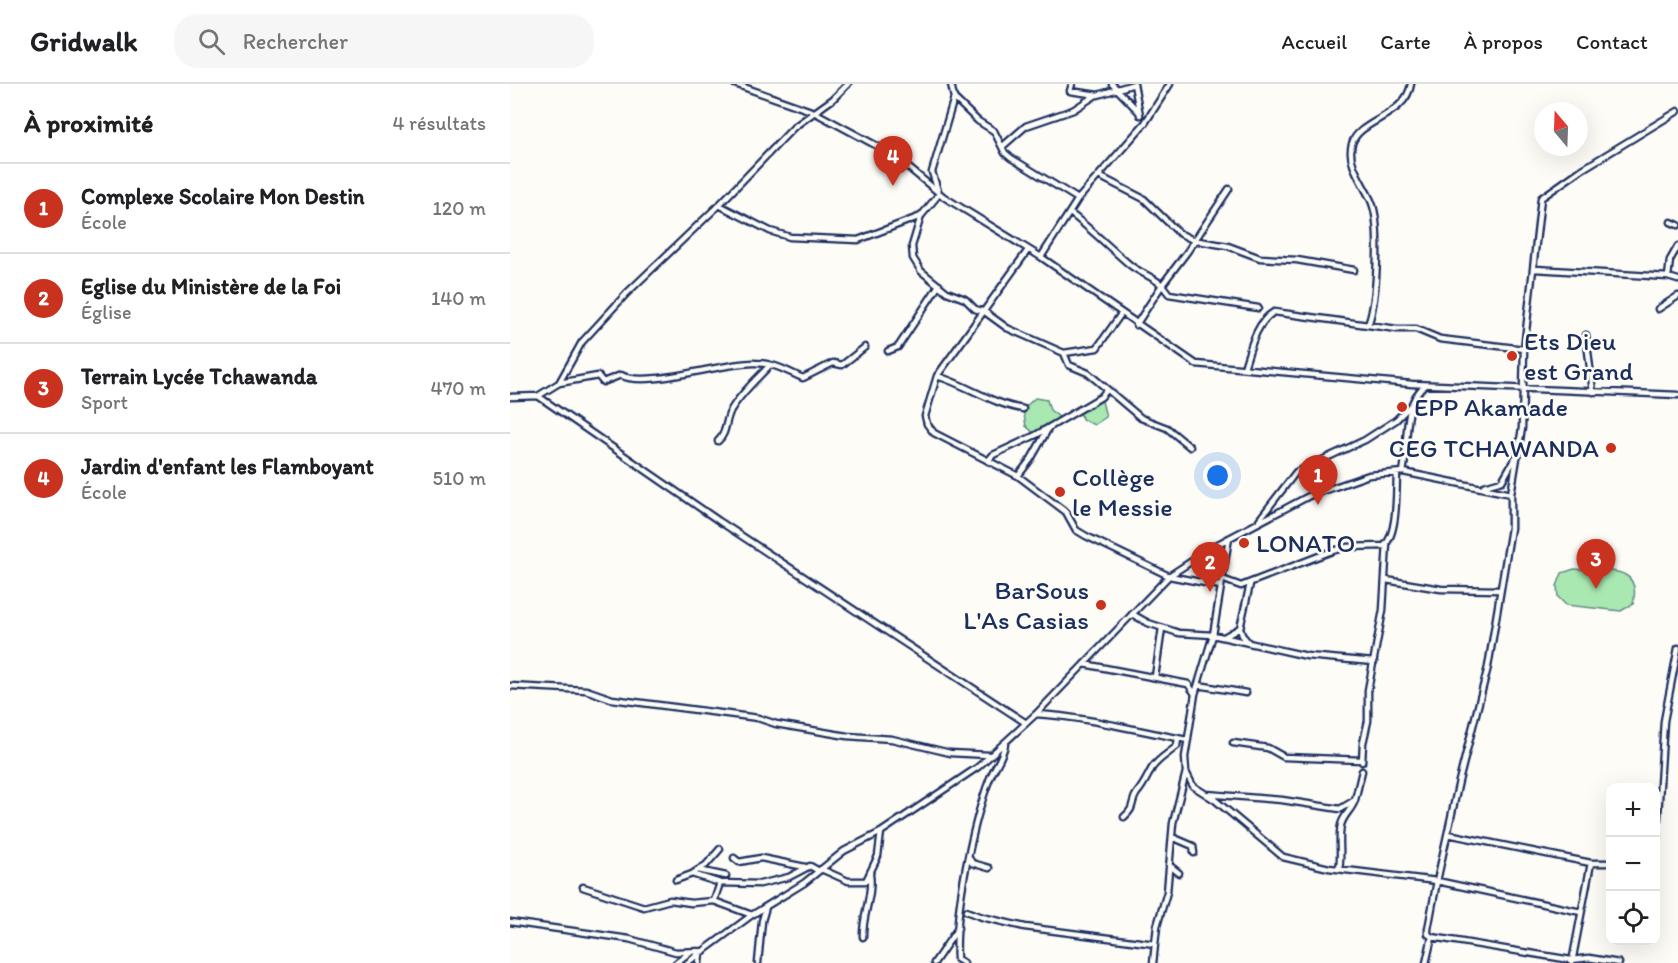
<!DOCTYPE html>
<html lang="fr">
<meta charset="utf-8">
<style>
body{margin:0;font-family:Itim,sans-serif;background:#f6f6f6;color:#202124}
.controls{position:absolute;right:18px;bottom:18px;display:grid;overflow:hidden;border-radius:12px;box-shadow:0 6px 24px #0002}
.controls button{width:54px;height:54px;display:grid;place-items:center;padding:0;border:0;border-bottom:2px solid #e0e0e0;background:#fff;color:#202124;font:30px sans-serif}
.compass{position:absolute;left:1024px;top:18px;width:54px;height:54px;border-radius:50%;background:#fff;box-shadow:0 6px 24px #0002;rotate:341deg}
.you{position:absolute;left:708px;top:392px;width:21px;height:21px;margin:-15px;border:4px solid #fff;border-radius:50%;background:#1a73e8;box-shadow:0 0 0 9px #1a73e833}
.badge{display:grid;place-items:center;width:39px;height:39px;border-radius:50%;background:#c8321e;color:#fff;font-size:20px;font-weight:700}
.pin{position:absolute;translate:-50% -50px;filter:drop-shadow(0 2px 3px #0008)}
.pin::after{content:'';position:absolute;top:32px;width:21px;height:18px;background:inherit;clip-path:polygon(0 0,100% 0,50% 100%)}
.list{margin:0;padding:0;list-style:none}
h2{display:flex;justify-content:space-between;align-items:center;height:78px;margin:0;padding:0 24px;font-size:26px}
h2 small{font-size:20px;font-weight:400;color:#757577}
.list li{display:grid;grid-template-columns:39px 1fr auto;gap:18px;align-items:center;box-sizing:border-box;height:90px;padding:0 24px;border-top:2px solid #e0e0e0}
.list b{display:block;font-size:22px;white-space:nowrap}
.list p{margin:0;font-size:20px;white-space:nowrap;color:#757577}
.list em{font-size:20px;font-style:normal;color:#757577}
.icon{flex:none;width:33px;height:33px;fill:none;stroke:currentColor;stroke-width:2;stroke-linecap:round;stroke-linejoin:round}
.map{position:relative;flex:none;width:1168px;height:879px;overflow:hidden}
header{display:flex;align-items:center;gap:36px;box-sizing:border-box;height:84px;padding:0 30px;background:#fff;border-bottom:2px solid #e0e0e0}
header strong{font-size:28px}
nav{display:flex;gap:33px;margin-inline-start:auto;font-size:21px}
.search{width:420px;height:54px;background:#f6f6f6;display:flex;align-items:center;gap:15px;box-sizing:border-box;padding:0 21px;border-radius:24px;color:#757577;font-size:22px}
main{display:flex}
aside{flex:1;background:#fff}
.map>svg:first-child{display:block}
.green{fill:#a9e8b0;stroke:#628c87;stroke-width:1.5}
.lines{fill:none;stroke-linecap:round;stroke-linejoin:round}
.street-casing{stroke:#1b2f5e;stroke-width:9}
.street{stroke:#fdfcf7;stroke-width:4.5}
.poi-dot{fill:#c8321e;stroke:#fdfcf7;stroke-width:2}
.labels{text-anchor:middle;stroke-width:5;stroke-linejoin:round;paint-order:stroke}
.poi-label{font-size:26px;fill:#1b2f5e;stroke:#fdfcf7;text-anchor:start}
</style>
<header>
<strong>Gridwalk</strong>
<div class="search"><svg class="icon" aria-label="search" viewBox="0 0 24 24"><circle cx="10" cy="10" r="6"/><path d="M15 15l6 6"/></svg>Rechercher</div>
<nav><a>Accueil</a><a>Carte</a><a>À propos</a><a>Contact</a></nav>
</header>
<main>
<aside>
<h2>À proximité<small>4 résultats</small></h2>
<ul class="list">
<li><span class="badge">1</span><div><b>Complexe Scolaire Mon Destin</b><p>École</p></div><em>120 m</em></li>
<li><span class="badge">2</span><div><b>Eglise du Ministère de la Foi</b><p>Église</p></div><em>140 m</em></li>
<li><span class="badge">3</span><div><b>Terrain Lycée Tchawanda</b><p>Sport</p></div><em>470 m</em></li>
<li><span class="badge">4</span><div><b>Jardin d'enfant les Flamboyant</b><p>École</p></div><em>510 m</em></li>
</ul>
</aside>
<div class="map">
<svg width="1168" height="879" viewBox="0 0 1168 879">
<rect width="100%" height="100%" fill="#fdfcf7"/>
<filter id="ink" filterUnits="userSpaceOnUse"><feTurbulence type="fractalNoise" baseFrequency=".0167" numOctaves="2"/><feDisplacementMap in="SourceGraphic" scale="12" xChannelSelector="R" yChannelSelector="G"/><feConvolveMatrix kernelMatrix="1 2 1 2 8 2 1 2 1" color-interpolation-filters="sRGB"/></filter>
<g filter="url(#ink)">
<path class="green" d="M 591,313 L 596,333 L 584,341 L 572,335 L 570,326 Z
M 525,314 L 537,316 L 540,326 L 553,336 L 526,351 L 516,342 L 513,325 Z
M 1064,485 C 1094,488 1133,479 1123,520 L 1111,527 L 1056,521 L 1048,513 L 1047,502 L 1052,489 Z"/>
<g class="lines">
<defs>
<path id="street" d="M 225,0 L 304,28 L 382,70 L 434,113 L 531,173 L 686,280 L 902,300 L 1168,311
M 562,0 L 560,7 L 588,11 L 624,0 L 630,31
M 602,0 L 629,28
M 444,14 L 468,37 L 484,47 L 495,69 L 501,74 L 568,115
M 493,62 L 516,42 L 563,26 L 586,11
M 589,92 L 634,115 L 669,149 L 683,156 L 718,162 L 750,174 L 787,176 L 844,186
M 719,105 L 677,168 L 652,201 L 659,210 L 748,224
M 209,121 L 260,147 L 280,153 L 348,156 L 411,132 L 429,110 L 422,88 L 444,14 L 441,0
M 560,129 C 581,145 600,164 620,181 C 630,189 642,192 652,201 L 626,241
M 411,132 L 402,162 L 403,174 L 411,187 L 437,208 L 455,215 L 465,225 L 475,228 L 497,244 L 554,269 L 559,281 L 578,289 L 631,334 L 657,344 L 680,363
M 1161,138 L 1168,141
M 518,166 L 427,292 L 415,332 L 417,340 L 424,349 L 508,392 L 556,428 L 566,446 L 576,452 L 659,492 L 711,502
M 531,173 L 568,115 L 635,39 L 660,0
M 1025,185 L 1158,193 L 1168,196
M 1158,193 L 1160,176 L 1168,162
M 1148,225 L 1168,212
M 858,241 C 867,218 871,142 862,119 C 855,101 836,80 842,60 C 848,36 896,33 901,0
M 1076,251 L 1083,308
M 378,267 L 388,263 L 429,201
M 554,269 L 587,264 L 611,230
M 734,284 C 740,266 746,238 764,228 L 887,245 L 906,245 L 930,255 L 1014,265
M 427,292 C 457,301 482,320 513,325
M 49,299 L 88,292 L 93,298 L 111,291 C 135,305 213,278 245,279 C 265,279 276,287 293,294 L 323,279 L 332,281 L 355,263
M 28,312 L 209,437 L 516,639
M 0,313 L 28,312 L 49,299 L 72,258 L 117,209 L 209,121 L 284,43 L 323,15 L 338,0
M 208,357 C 217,350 215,336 221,326 C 231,309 246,296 260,281
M 478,377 L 483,371 L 526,351 L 591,313 L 596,307
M 893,388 C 899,362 891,318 916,301
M 508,392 L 521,375 L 537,347
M 974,402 L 992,397 L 1005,374
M 1001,410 L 1001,444 L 978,583 L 949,697 L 927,797 L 1071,828
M 749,436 L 786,388 L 855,356 L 886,336 L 902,320
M 719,454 L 703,551 L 685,610 L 675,673 L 676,688 L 683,702 L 705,716 L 773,773 L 819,784 L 927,797 L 918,845 L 918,850 L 922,853 L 1061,876 L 1079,874 L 1109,879
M 712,495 L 731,502 L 822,467 L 837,463 L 874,462 C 888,450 886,406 887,389
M 876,496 L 931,505 L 989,506
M 622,530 L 638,539 L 669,549 L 703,551 L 797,572 L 864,578
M 730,544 L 732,551 L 738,558
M 714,553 L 730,544 L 740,500
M 574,580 L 678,600 L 685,610
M 645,593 L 652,544
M 688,601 L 736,609
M 0,602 L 76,606 L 102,615 L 248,634 L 266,640 L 337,652 L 382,655 L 440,669 L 479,671
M 526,630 C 578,633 628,647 678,656
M 723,659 L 758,664 L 774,673 L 852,676
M 852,678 L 853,659 L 858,637 L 858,606 L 873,526 L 877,459
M 696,710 L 772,716 L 830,725 L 845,716 L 852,687
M 614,733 C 626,723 620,718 627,709 C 634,701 637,693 642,684 C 649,674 658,670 667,662 L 668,654
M 938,750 L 1081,779
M 662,753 L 683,762 L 684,769
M 1146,763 L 1154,637 L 1168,564
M 224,774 L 229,778 L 251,774 L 295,783
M 459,774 L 462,779 L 479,784
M 659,781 L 669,789
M 311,785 L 338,797 L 356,797 L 368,772 L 371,748
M 829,785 C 832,770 828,756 831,741 C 834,730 842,726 845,716
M 188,786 L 196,781 L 210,765
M 182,790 L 188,786 L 216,792
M 166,796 L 182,790 L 210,799 L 250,800 L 279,793 L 300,782 L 309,787
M 73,803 L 134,823 L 160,816 L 181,819 L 204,817 L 242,831
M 204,817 L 210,799
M 456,827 L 472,833 L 515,843 L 645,860
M 0,838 L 119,855 L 166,868 L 194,867
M 353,853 C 352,832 363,812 360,791
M 1062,878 L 1081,779 L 1100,779
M 166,879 L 179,869
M 177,879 L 242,831 L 294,799 L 334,767 L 371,748 L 468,683 L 526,630 L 659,492 L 708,460 L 799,412 L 859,391 L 893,388 L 1001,410 L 1012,344 L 1014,265 L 1031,114 L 1071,86 L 1168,27
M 189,879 L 190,870
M 248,879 L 252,837 L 256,823
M 424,879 L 448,844
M 454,879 L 447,875 C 444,828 463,738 480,694 C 485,682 493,673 495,660
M 643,879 L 647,842 L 657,808 L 663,739 L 676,688
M 916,879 L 922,853"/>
</defs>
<use href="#street" class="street-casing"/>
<use href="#street" class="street"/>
</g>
</g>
<g class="poi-dot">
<circle cx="1002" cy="272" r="6"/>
<circle cx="892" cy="323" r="6"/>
<circle cx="1101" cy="364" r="6"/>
<circle cx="550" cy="408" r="6"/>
<circle cx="734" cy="459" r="6"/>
<circle cx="591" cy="521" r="6"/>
</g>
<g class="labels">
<g class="poi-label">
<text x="1014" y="266">Ets Dieu<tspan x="1014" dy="30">est Grand</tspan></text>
<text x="904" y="332">EPP Akamade</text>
<text x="1089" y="373" text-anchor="end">CEG TCHAWANDA</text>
<text x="562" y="402">Collège<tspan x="562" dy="30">le Messie</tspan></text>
<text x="746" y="468">LONATO</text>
<text x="579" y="515" text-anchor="end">BarSous<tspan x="579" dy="30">L'As Casias</tspan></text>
</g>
</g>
</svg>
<div class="controls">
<button>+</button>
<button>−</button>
<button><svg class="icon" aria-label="locate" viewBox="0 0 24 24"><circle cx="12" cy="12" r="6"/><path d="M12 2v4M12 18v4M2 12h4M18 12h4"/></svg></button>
</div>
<svg class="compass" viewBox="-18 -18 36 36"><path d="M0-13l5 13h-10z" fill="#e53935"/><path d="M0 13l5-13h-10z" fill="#757577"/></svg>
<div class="you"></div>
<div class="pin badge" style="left:808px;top:421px">1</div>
<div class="pin badge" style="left:700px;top:508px">2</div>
<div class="pin badge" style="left:1086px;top:505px">3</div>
<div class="pin badge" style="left:383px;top:102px">4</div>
</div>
</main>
